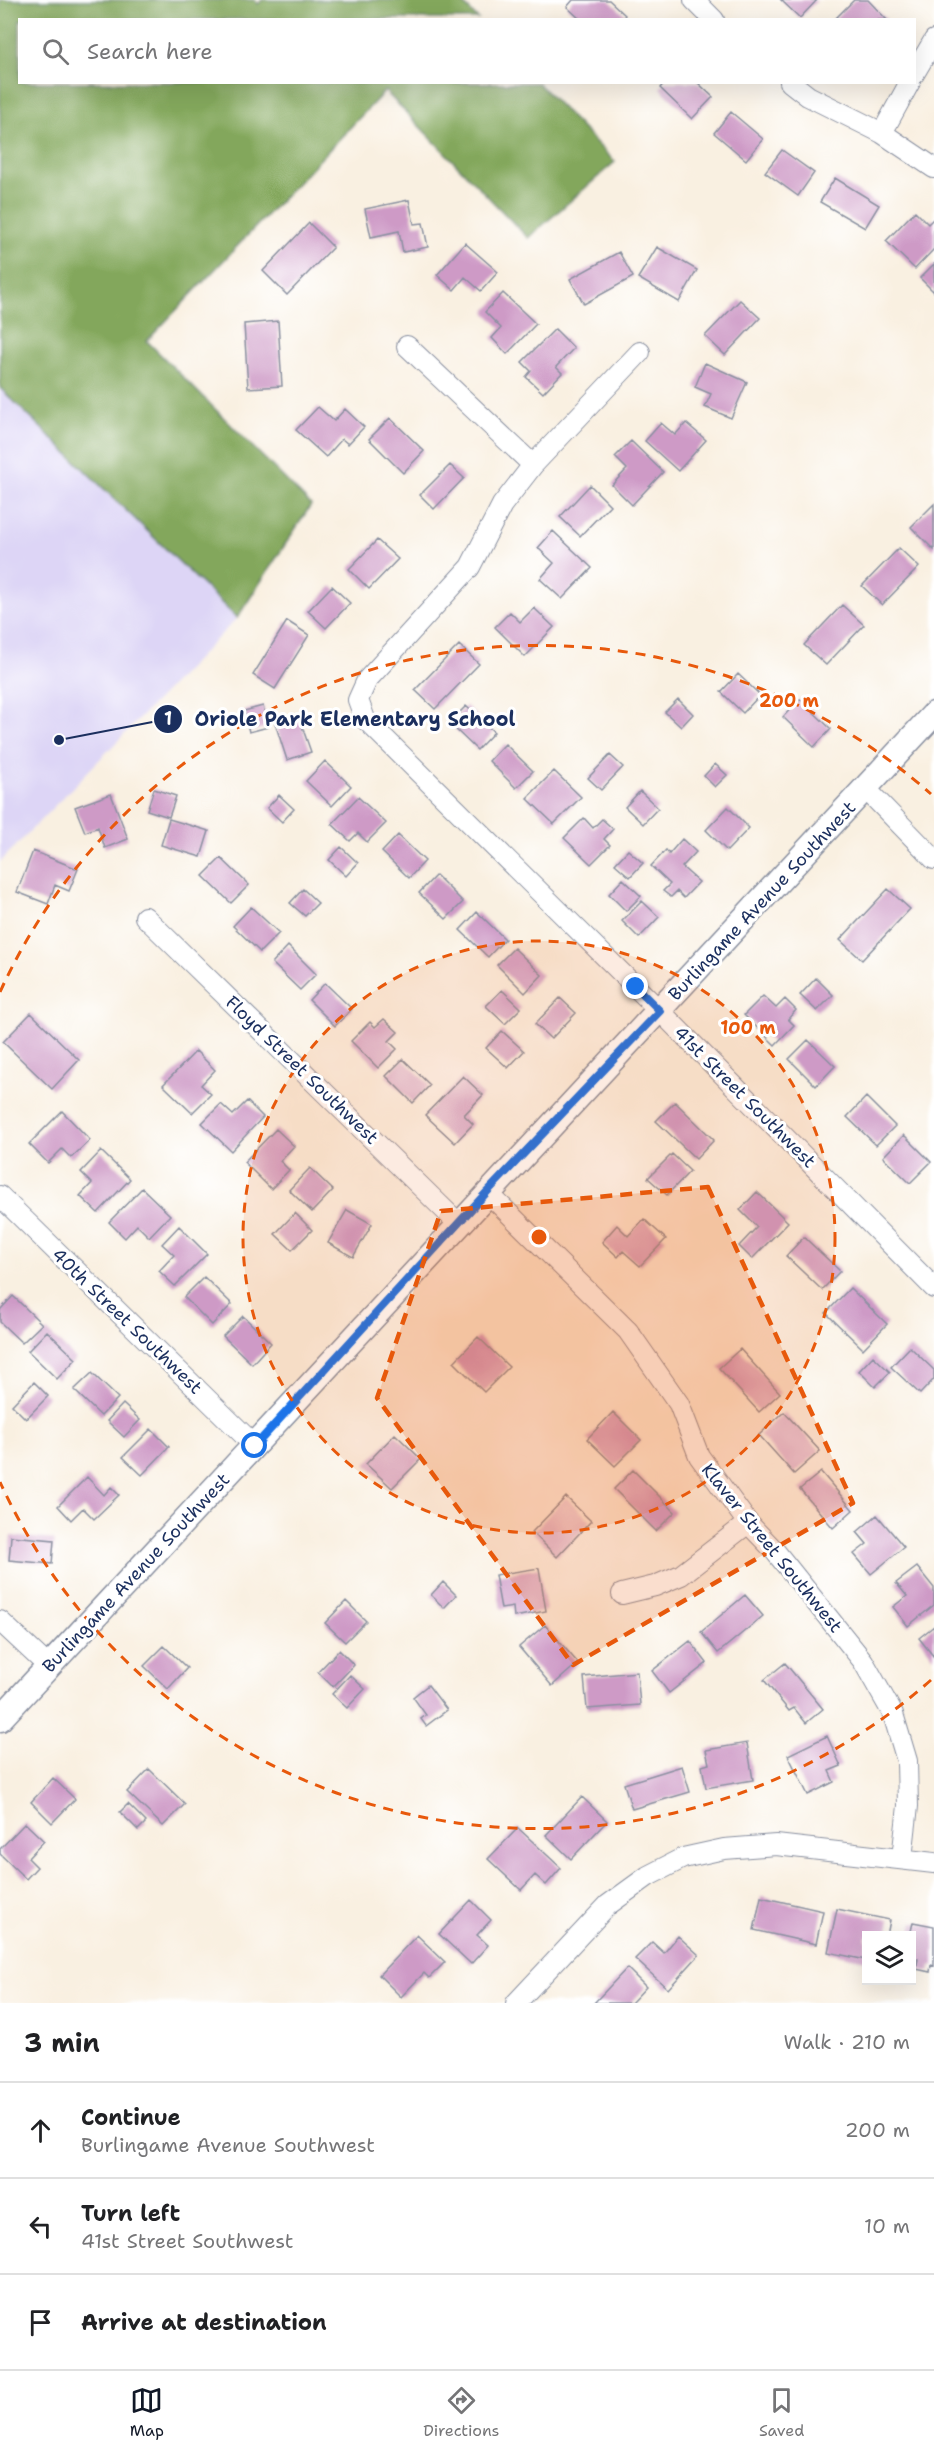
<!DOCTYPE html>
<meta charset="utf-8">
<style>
body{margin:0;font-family:"Shantell Sans",sans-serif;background:#f6f6f6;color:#202124}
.controls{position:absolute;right:18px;bottom:18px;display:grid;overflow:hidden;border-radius:0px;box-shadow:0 6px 24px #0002}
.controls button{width:54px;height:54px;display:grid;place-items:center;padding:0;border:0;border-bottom:2px solid #e0e0e0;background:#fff;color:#202124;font:30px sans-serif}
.stop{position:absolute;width:18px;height:18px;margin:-14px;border:4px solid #1a73e8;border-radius:50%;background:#fff}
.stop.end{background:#1a73e8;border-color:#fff;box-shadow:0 2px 6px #0008}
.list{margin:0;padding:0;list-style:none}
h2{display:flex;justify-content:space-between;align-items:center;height:78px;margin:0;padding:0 24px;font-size:26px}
h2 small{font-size:20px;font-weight:400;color:#757577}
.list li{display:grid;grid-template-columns:39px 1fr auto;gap:18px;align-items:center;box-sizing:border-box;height:96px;padding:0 24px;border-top:2px solid #e0e0e0}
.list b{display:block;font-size:22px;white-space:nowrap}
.list p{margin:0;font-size:20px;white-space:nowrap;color:#757577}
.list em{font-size:20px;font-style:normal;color:#757577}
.icon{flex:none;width:33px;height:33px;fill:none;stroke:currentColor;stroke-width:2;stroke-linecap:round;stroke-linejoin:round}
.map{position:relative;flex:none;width:934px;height:2003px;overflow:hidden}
.search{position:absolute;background:#fff;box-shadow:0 6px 24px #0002;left:18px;right:18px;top:18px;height:66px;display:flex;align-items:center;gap:15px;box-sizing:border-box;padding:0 21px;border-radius:0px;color:#757577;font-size:22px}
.sheet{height:366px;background:#fff}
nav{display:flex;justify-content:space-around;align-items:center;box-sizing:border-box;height:84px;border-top:2px solid #e0e0e0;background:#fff;font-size:16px;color:#757577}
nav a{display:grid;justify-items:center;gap:3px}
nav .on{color:#111827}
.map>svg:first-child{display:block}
.built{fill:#ddd5f6}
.forest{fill:#83a75c;stroke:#4f6b5d;stroke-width:1.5}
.building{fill:#ce9ac6}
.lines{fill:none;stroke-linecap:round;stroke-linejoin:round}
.minor-casing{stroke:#8a90a0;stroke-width:22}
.tertiary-casing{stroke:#8a90a0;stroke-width:27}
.minor{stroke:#fff;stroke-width:20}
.tertiary{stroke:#fff;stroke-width:24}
.route{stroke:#1a73e8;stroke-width:8}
.marked{fill:#e8590c;fill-opacity:0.2;stroke:#e8590c;stroke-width:4.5;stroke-dasharray:12 8;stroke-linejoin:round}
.ring{fill:none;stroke:#e8590c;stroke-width:3;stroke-dasharray:10 8}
.labels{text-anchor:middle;stroke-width:6;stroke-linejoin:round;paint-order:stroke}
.street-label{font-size:18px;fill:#1b2f5e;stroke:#fff}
.centre{fill:#e8590c;stroke:#fff;stroke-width:3}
.ring-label{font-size:18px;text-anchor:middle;font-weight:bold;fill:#e8590c;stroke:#fff;stroke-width:6;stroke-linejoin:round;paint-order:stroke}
.leader{fill:none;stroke:#1b2f5e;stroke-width:2}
.callout-dot{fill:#1b2f5e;stroke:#fff;stroke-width:2}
.mark-label{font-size:18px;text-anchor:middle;font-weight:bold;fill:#fff}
.callout-label{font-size:20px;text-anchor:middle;font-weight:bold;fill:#1b2f5e;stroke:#fff;stroke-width:6;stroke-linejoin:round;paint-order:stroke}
</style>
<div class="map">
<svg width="934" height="2003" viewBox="0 0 934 2003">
<rect width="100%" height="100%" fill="#fff"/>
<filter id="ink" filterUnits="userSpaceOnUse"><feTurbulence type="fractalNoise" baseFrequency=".0167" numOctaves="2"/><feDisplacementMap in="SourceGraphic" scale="12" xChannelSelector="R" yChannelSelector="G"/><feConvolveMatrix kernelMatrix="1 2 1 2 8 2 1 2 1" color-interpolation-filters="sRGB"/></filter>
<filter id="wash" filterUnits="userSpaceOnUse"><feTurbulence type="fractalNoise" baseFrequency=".008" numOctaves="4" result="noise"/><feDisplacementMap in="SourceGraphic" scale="24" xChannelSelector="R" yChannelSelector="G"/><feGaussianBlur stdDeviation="1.35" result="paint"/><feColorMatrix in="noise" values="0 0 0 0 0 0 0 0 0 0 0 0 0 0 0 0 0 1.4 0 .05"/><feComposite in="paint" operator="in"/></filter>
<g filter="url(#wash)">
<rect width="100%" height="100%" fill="#f9f0e1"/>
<path class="built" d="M 0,388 L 237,618 L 0,862 Z"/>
<path class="forest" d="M 0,0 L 255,0 L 258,4 L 262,0 L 460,0 L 478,19 L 20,20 L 20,82 L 538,83 L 615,162 L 528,238 L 385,91 L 147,341 L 311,505 L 237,618 L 0,388 Z"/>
<g id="blocks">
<path class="building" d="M 573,0 L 609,0 L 625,15 L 621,20 L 581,20 L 567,7 Z
M 781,0 L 817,0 L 800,18 Z
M 854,0 L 868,0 L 887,20 L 834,20 Z
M 665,82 L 697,82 L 713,97 L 692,119 L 660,88 Z
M 731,112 L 763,139 L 746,160 L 714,133 Z
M 782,150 L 814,173 L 798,196 L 765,172 Z
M 835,178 L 879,205 L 865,228 L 820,202 Z
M 409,200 L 414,224 L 423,223 L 428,247 L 403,252 L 399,231 L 371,237 L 365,209 Z
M 915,211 L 928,224 L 934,218 L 934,249 L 915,269 L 886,241 Z
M 309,223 L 333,247 L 287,295 L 263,271 Z
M 465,243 L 498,272 L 481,291 L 465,277 L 454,290 L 437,275 Z
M 657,247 L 697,270 L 679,302 L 638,278 Z
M 619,252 L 633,277 L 584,304 L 570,279 Z
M 934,264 L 934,292 L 920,278 Z
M 503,293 L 536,324 L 507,354 L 492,338 L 501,328 L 485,312 Z
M 740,300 L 760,318 L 725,355 L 705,336 Z
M 278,321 L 282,386 L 248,388 L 244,324 Z
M 555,329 L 574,348 L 556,367 L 562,373 L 543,393 L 526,377 L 531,371 L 522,362 Z
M 705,363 L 747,382 L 731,418 L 705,407 L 711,394 L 695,387 Z
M 318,407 L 334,421 L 345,409 L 364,427 L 348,444 L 342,439 L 326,457 L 296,430 Z
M 390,418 L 424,451 L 403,473 L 369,439 Z
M 661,423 L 675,435 L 686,423 L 706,440 L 678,471 L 645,441 Z
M 631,441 L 663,472 L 632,505 L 612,485 L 627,469 L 615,457 Z
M 450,465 L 464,478 L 434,509 L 420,495 Z
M 590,485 L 610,505 L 580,536 L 560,517 Z
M 934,504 L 934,550 L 911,527 Z
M 553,531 L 592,568 L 562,599 L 540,579 L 554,563 L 538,548 Z
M 377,540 L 398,559 L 369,589 L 349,569 Z
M 899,548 L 919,567 L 882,605 L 862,586 Z
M 332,586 L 350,603 L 326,628 L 308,611 Z
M 842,605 L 864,625 L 826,665 L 804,645 Z
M 534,608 L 554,627 L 525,657 L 495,627 L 510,612 L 520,622 Z
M 287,621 L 309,635 L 275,689 L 253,675 Z
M 459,645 L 479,664 L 435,709 L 415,690 Z
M 738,674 L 760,695 L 743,713 L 721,692 Z
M 678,699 L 693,714 L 681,727 L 665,712 Z
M 800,699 L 831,729 L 814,747 L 783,717 Z
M 263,706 L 268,727 L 249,732 L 244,711 Z
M 466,706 L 494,732 L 477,750 L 449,723 Z
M 298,715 L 311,752 L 287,760 L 275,723 Z
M 505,744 L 533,771 L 516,788 L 489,761 Z
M 610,755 L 623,767 L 601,790 L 588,778 Z
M 325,761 L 351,786 L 332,806 L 306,781 Z
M 715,764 L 727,775 L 715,787 L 704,776 Z
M 554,771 L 581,797 L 554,824 L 527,798 Z
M 154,789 L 176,796 L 169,817 L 147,810 Z
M 640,791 L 658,808 L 643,824 L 625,807 Z
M 111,794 L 128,839 L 105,848 L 98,827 L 85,832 L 75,807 Z
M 279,795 L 294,809 L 282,822 L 267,808 Z
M 358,797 L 386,823 L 367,842 L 358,833 L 350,841 L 332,824 Z
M 728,807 L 749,828 L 727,851 L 706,830 Z
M 584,818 L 593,828 L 602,819 L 613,829 L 604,839 L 610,845 L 591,864 L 564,838 Z
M 169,819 L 209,831 L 201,857 L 161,845 Z
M 398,835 L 425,861 L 409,878 L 382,852 Z
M 682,839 L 696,852 L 682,867 L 699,882 L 684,898 L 677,891 L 671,897 L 663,891 L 670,884 L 651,866 L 666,850 L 669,854 Z
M 341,847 L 358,863 L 346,876 L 329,860 Z
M 628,850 L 643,863 L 630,877 L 615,864 Z
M 33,851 L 78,869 L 69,891 L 55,885 L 48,904 L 17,892 Z
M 221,858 L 249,885 L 231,903 L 203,876 Z
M 436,875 L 463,902 L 446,919 L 419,893 Z
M 623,879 L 641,896 L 626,911 L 609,894 Z
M 303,889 L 318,903 L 305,916 L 290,903 Z
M 888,889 L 910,909 L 862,960 L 840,940 Z
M 642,901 L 659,917 L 639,938 L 622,921 Z
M 251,907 L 279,933 L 260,952 L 233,926 Z
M 477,912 L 505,939 L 488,957 L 460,930 Z
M 288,946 L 316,974 L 300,990 L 272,963 Z
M 514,948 L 542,975 L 525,993 L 497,965 Z
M 816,978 L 833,995 L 817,1011 L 800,995 Z
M 325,983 L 352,1009 L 335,1026 L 309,1000 Z
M 502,990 L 521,1008 L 505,1024 L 486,1006 Z
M 763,996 L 776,1008 L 785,999 L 796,1010 L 788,1019 L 794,1025 L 775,1045 L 744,1015 Z
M 560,998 L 576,1013 L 551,1039 L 535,1024 Z
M 31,1013 L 79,1060 L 52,1089 L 3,1042 Z
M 384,1019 L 398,1032 L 389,1041 L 397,1049 L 378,1068 L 351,1041 L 370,1022 L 375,1027 Z
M 502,1031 L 524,1051 L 508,1068 L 486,1048 Z
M 808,1040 L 835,1066 L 816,1086 L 789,1059 Z
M 196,1051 L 215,1070 L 201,1085 L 211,1094 L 192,1113 L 163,1085 Z
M 403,1059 L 430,1085 L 413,1103 L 386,1076 Z
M 463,1076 L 483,1095 L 464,1115 L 473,1124 L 455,1143 L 425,1115 Z
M 866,1097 L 895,1126 L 876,1145 L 847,1117 Z
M 247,1101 L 263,1117 L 231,1151 L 202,1123 L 221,1104 L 233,1115 Z
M 675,1102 L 714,1140 L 696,1159 L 656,1121 Z
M 62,1111 L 90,1140 L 71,1158 L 62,1149 L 48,1163 L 29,1144 Z
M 276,1129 L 294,1146 L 280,1161 L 289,1170 L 271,1189 L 244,1162 Z
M 904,1135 L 931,1162 L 910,1183 L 883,1157 Z
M 101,1151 L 130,1179 L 98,1213 L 80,1196 L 92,1183 L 81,1172 Z
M 672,1154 L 690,1171 L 667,1195 L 648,1178 Z
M 310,1168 L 333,1190 L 312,1212 L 289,1190 Z
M 142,1188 L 170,1215 L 149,1237 L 137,1225 L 125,1238 L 109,1222 Z
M 757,1192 L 788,1222 L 752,1259 L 739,1246 L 757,1227 L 740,1210 Z
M 347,1210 L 372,1224 L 353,1257 L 328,1243 Z
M 295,1213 L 312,1230 L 292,1250 L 275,1234 Z
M 644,1219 L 666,1239 L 640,1266 L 623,1251 L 618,1257 L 602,1242 L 617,1225 L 628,1236 Z
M 179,1226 L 207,1254 L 175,1286 L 159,1271 L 174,1255 L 162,1244 Z
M 804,1237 L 840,1271 L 822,1290 L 786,1256 Z
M 204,1277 L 232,1304 L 212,1325 L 184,1297 Z
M 850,1288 L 887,1324 L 863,1349 L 826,1313 Z
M 13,1296 L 42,1324 L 22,1343 L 0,1322 L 0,1310 Z
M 243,1316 L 271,1343 L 252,1364 L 223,1336 Z
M 47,1331 L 76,1359 L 57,1379 L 28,1351 Z
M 478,1337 L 509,1367 L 484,1392 L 454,1362 Z
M 910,1347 L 934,1370 L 934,1379 L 920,1394 L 891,1367 Z
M 740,1349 L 780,1393 L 759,1412 L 719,1368 Z
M 873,1356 L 890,1372 L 875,1387 L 859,1371 Z
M 92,1373 L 118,1398 L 101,1416 L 74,1390 Z
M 34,1382 L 48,1396 L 26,1419 L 12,1405 Z
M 123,1404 L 140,1420 L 124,1437 L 107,1421 Z
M 613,1412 L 641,1440 L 615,1466 L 587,1439 Z
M 784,1412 L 820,1451 L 794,1474 L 759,1435 Z
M 151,1429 L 169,1447 L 142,1475 L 123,1457 Z
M 395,1434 L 421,1459 L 392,1488 L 366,1464 Z
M 633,1470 L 675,1512 L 656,1531 L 614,1489 Z
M 821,1472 L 853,1510 L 833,1528 L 800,1489 Z
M 87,1477 L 104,1495 L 111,1487 L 119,1495 L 94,1519 L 83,1508 L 71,1520 L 58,1506 Z
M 566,1497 L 591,1521 L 557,1557 L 532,1532 Z
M 877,1515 L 904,1547 L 871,1574 L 854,1554 L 867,1544 L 857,1532 Z
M 11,1536 L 54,1540 L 52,1564 L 9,1560 Z
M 917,1567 L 934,1588 L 934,1605 L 908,1626 L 893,1607 L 907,1596 L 896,1583 Z
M 539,1568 L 546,1611 L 514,1617 L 513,1607 L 501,1609 L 495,1575 Z
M 443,1582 L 456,1595 L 444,1608 L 431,1595 Z
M 745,1595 L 763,1616 L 718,1653 L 701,1632 Z
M 346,1601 L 366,1621 L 345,1642 L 325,1623 Z
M 545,1625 L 578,1663 L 552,1686 L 519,1647 Z
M 934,1626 L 934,1657 L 919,1638 Z
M 690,1641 L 707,1663 L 669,1693 L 652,1671 Z
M 164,1646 L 187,1668 L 168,1689 L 144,1666 Z
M 339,1650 L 354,1665 L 333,1687 L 318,1672 Z
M 785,1663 L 823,1709 L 806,1723 L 794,1708 L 789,1711 L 764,1680 Z
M 637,1672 L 640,1705 L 587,1709 L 584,1677 Z
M 350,1675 L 365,1689 L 347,1708 L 332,1694 Z
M 428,1685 L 447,1710 L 426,1726 L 421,1719 L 426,1715 L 413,1697 Z
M 827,1736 L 841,1766 L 829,1771 L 834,1782 L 808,1795 L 788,1755 Z
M 747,1743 L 753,1780 L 706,1788 L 702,1766 L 709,1764 L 706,1750 Z
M 682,1766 L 690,1792 L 632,1809 L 624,1784 Z
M 149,1769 L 185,1804 L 163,1826 L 127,1792 Z
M 53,1778 L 75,1799 L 52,1823 L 31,1802 Z
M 582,1797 L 607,1821 L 571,1859 L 546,1835 Z
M 128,1804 L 146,1822 L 138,1830 L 120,1812 Z
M 25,1823 L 44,1841 L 28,1858 L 37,1867 L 26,1879 L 0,1854 L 0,1849 Z
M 518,1828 L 561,1868 L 546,1885 L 535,1875 L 521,1890 L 488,1859 Z
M 761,1897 L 823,1911 L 816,1944 L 754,1930 Z
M 471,1900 L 491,1920 L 477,1935 L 488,1945 L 471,1964 L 439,1934 Z
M 837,1909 L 890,1920 L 887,1936 L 866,1936 L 866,1960 L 828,1952 Z
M 913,1922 L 934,1926 L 934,1966 L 931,1965 L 930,1972 L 916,1969 L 918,1959 L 912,1958 L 910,1936 Z
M 417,1935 L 445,1962 L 429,1978 L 424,1973 L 401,1997 L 379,1975 Z
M 678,1936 L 699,1955 L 668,1989 L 635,1959 L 652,1942 L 664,1953 Z
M 627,1968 L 646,1987 L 631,2003 L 594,2003 Z"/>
</g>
</g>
<g filter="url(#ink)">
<use href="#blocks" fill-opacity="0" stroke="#8a90a0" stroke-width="1.5"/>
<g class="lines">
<defs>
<path id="minor" d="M 694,0 L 714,20
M 914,74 L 934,40
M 790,82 L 808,96 L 882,133 L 934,168
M 882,133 L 910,82
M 407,346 L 533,465
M 640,352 L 533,465 L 502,505 L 470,567 L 367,680 L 358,700 L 365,719 L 660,1011 L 934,1288
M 865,788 L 934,859
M 145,917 L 459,1224
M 487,1192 L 628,1331 L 679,1404 L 699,1456 L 748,1523 L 774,1550 L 863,1661 L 893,1714 L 907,1761 L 908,1806 L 902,1858
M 0,1196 L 255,1446
M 622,1594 L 655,1586 L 681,1575 L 748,1523
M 0,1621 L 49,1667
M 516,2003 L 608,1905 L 648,1876 L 683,1858 L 724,1849 L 776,1845 L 934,1863"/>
<path id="tertiary" d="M 0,1719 C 311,1384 623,1050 934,714"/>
</defs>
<use href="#minor" class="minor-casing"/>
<use href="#tertiary" class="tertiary-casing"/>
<use href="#minor" class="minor"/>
<use href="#tertiary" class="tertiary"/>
</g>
</g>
<g class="lines" filter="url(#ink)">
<path class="route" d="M 255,1446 L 487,1192 L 660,1011 L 636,987"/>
</g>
<path class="marked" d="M 708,1187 L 853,1503 L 573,1665 L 377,1398 L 441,1211 Z"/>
<circle cx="539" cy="1237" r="296" fill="#e8590c" fill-opacity=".12"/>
<g class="ring">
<circle cx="539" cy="1237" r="296"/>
<path d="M931 1680A592 592 0 0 1 0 1482M0 992A592 592 0 0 1 931 794"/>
</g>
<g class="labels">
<g class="street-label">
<text transform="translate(762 901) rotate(-47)" y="6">Burlingame Avenue Southwest</text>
<text transform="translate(302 1070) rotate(44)" y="6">Floyd Street Southwest</text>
<text transform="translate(745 1097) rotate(45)" y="6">41st Street Southwest</text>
<text transform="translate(127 1321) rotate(44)" y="6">40th Street Southwest</text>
<text transform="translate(772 1548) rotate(51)" y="6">Klaver Street Southwest</text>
<text transform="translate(136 1573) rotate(-47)" y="6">Burlingame Avenue Southwest</text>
</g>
</g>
<circle cx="539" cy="1237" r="9" class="centre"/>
<g class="ring-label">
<text x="789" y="707">200 m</text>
<text x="748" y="1034">100 m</text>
</g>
<path class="leader" d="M59 740L168 719"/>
<g class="callout-dot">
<circle cx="59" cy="740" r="6"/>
<circle cx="168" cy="719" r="15"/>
</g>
<g class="mark-label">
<text x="168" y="725">1</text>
</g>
<g class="callout-label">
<text x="355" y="726">Oriole Park Elementary School</text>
</g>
</svg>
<div class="controls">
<button><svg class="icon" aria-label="layers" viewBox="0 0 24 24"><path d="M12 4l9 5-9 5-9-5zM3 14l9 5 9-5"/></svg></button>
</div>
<div class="stop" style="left:255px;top:1446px"></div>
<div class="stop end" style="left:636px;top:987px"></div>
<div class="search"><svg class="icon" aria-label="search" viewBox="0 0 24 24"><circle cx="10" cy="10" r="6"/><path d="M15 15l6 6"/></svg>Search here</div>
</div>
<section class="sheet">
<h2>3 min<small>Walk · 210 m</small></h2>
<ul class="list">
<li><svg class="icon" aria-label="ahead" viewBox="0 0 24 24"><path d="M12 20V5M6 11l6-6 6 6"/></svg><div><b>Continue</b><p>Burlingame Avenue Southwest</p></div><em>200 m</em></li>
<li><svg class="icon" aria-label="left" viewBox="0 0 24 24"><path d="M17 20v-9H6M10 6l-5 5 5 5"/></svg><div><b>Turn left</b><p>41st Street Southwest</p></div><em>10 m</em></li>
<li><svg class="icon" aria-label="arrive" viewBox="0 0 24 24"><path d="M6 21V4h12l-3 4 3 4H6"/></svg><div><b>Arrive at destination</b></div></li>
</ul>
</section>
<nav>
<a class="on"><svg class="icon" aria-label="map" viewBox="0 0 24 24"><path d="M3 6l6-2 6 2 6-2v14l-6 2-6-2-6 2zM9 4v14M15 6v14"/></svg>Map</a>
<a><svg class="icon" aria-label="directions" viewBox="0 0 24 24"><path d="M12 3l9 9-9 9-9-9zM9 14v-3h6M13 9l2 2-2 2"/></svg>Directions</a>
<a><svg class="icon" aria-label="saved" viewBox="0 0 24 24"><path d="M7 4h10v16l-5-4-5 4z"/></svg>Saved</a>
</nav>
